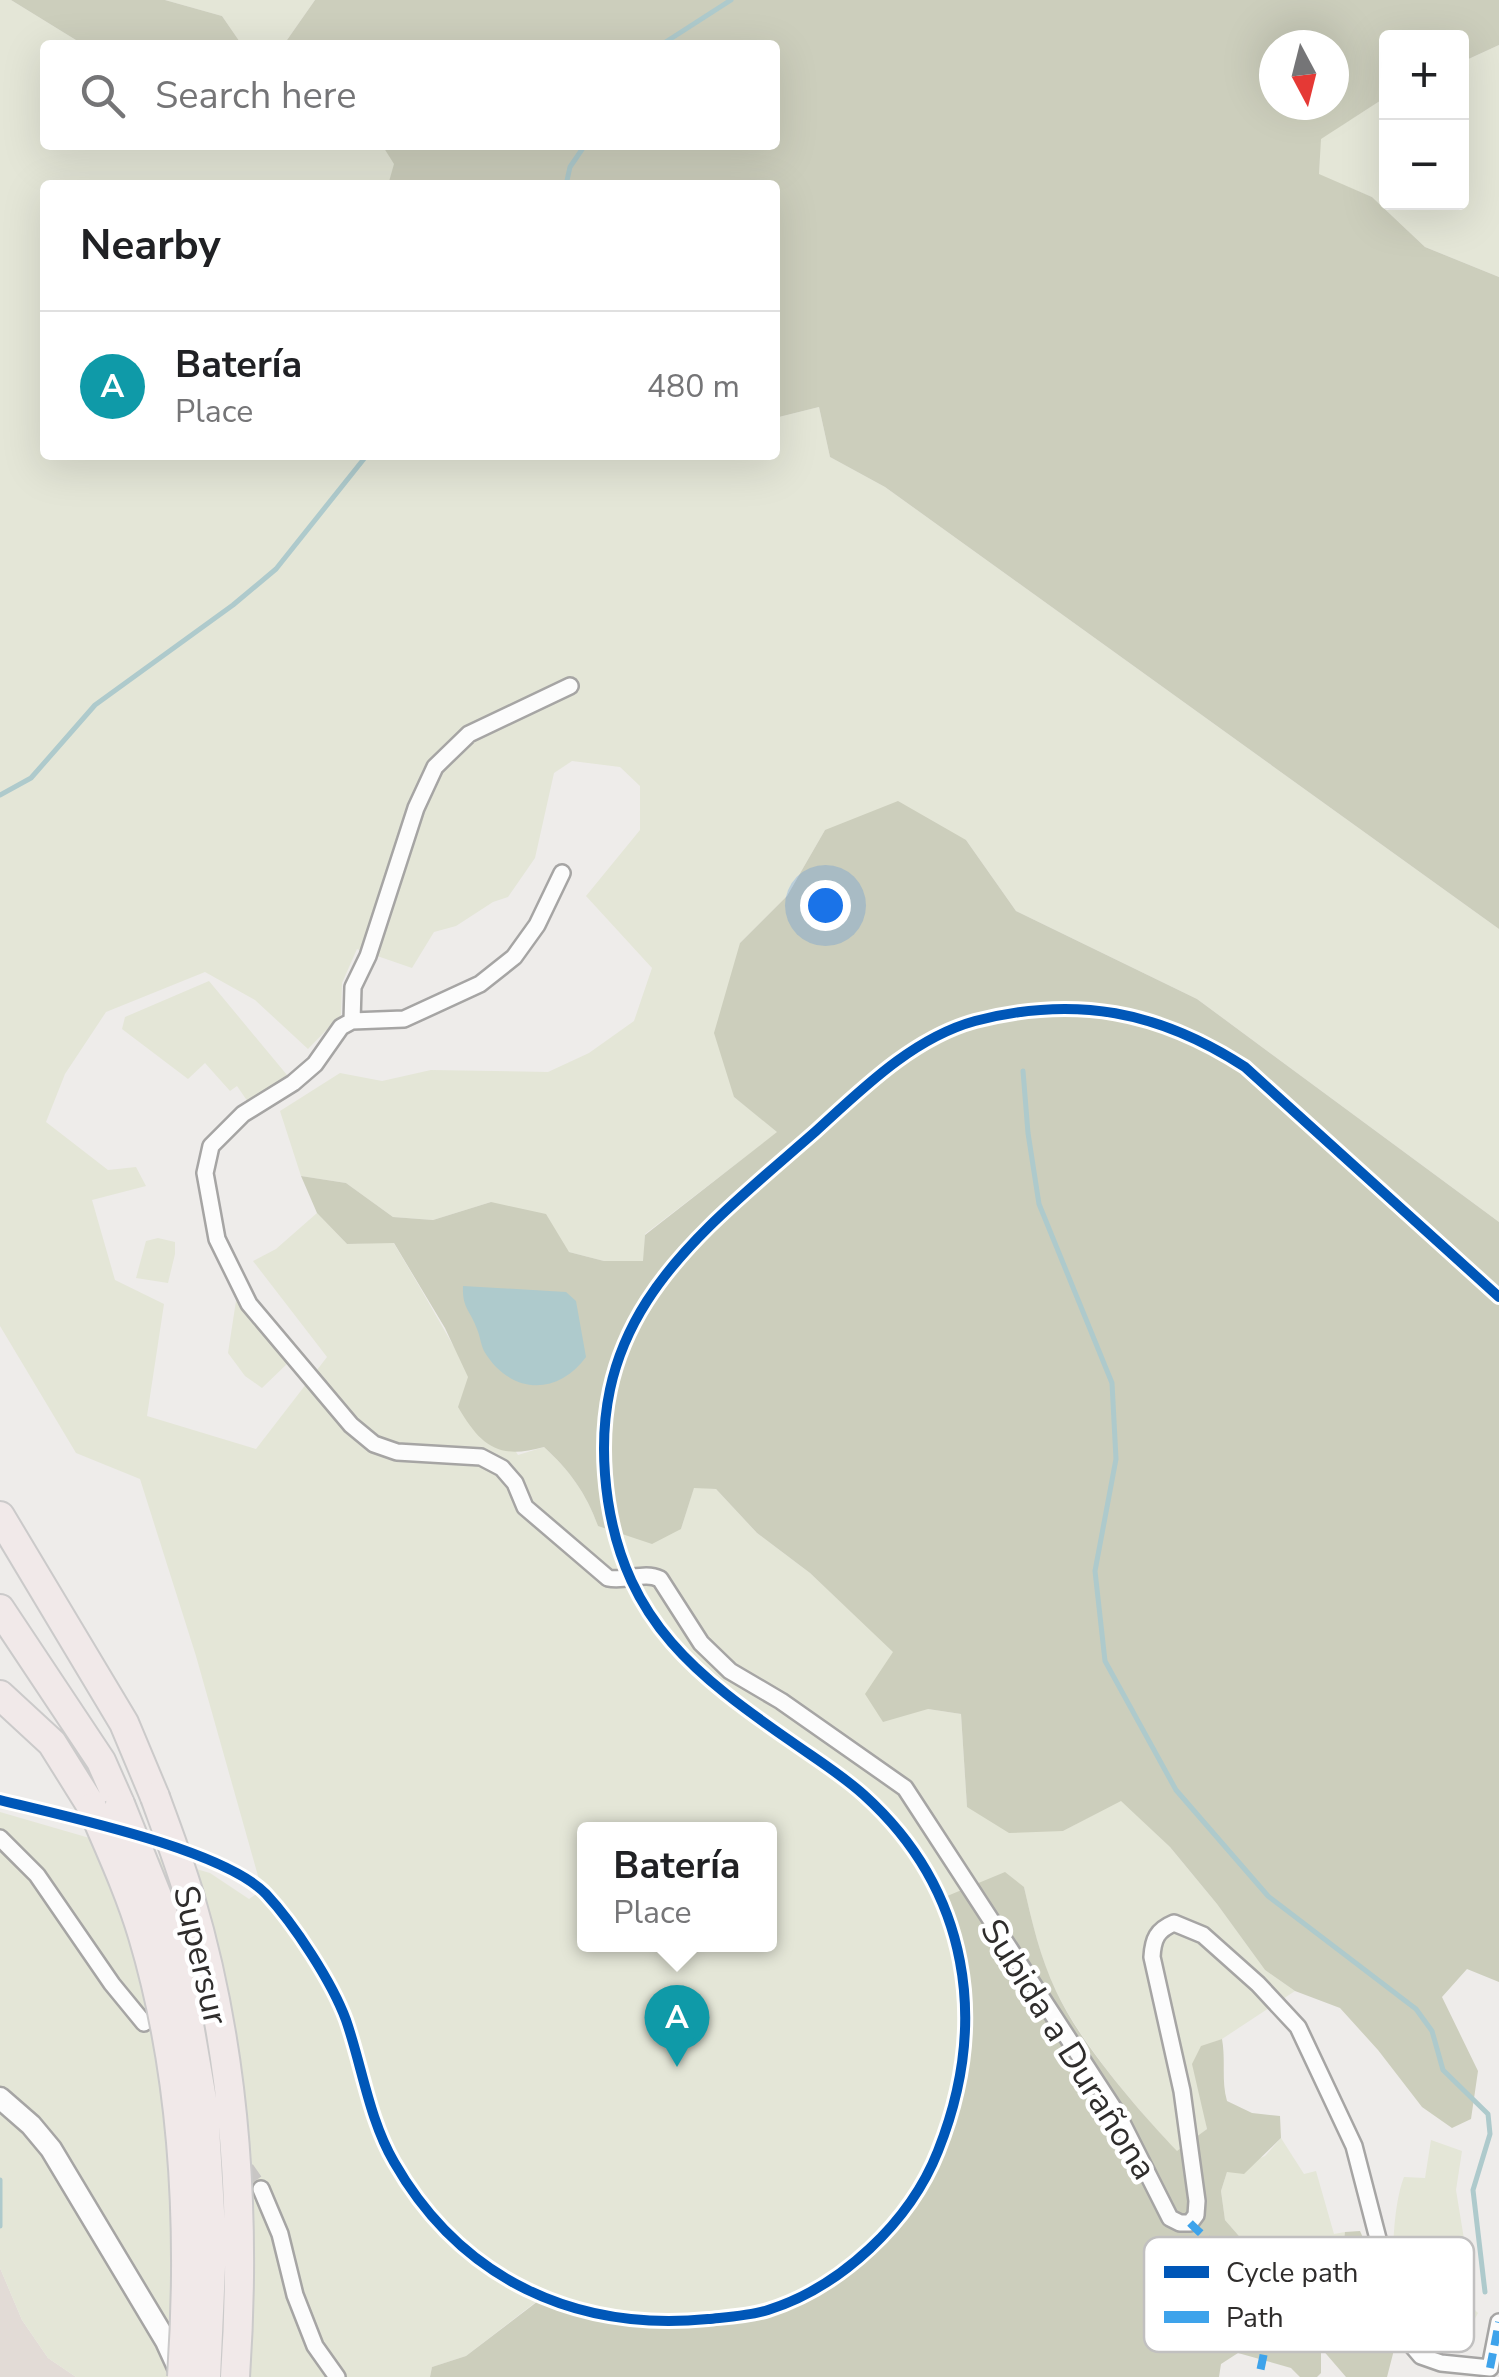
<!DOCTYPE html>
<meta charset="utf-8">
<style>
body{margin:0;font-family:"Nunito Sans",sans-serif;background:#f6f6f6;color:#202124}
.controls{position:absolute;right:30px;top:30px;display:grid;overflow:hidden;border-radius:10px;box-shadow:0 10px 40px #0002}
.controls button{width:90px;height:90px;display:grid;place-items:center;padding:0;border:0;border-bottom:2px solid #e0e0e0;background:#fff;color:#202124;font:50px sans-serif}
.compass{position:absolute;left:1259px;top:30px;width:90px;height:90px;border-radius:50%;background:#fff;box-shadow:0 10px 40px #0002;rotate:173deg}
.you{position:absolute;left:825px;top:905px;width:35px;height:35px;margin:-25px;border:8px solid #fff;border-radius:50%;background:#1a73e8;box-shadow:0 0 0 15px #1a73e833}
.badge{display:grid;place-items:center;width:65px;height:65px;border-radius:50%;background:#7c3aed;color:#fff;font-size:32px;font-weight:700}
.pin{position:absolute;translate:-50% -82px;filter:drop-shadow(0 2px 5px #0008)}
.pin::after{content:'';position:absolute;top:52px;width:35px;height:30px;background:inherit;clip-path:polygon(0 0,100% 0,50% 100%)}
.popup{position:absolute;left:577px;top:1822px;width:200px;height:130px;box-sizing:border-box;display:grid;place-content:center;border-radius:10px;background:#fff;filter:drop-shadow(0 2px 8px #0005);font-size:32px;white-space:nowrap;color:#757577}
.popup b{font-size:38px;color:#202124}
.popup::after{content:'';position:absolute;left:50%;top:100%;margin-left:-20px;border:20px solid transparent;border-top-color:#fff}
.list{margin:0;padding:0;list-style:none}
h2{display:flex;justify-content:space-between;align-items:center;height:130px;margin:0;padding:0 40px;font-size:42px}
h2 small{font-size:32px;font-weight:400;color:#757577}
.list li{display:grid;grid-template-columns:65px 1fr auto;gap:30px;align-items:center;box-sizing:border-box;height:150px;padding:0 40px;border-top:2px solid #e0e0e0}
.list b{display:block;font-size:38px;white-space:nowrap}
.list p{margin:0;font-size:32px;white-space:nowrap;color:#757577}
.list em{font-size:32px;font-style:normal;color:#757577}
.icon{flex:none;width:55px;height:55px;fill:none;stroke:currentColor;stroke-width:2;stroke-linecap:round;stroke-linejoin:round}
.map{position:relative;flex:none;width:1499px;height:2377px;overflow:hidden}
.search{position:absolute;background:#fff;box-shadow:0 10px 40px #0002;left:40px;top:40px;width:740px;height:110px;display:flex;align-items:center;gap:25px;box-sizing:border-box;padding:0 35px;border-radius:10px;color:#757577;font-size:38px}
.panel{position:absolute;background:#fff;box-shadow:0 10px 40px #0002;left:40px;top:180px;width:740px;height:280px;border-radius:10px}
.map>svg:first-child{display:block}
.built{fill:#e2dbd6}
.green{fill:#e4e6d7;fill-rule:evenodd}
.forest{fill:#cccebc;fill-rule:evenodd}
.water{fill:#aecacc}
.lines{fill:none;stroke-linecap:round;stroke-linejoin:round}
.stream{stroke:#aecacc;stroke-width:5}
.minor-tunnel{stroke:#c8c6c4;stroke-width:15;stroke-dasharray:15 8;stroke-linecap:butt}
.minor-casing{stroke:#a6a5a4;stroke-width:20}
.tertiary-casing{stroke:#a6a5a4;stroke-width:25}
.motorway-casing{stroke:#cbcaca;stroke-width:32}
.minor{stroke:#fcfcfc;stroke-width:15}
.tertiary{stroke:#fcfcfc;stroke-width:20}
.motorway{stroke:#f1e9e9;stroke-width:28}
.motorway-bridge-casing{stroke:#cbcaca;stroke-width:32;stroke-linecap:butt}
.motorway-bridge{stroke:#f1e9e9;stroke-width:28}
.quiet{stroke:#3ea3eb;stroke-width:8;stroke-dasharray:15 8;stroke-linecap:butt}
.cycleway-casing{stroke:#fff;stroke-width:16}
.cycleway{stroke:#0057b8;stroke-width:10}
.labels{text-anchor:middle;stroke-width:9;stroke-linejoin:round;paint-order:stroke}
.street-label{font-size:35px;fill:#2f2d2c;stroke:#fff}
.key{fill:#fff;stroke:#c1c0c0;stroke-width:2.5}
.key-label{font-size:28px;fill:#2f2d2c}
</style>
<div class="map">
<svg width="1499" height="2377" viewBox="0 0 1499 2377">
<rect width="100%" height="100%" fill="#eeecea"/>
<path class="built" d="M 0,2268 L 22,2320 L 48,2358 L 76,2377 L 0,2377 Z"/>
<path class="green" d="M 0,0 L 11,0 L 84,45 L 45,45 L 45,145 L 382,145 L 395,164 L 388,185 L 45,185 L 45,455 L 775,455 L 775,418 L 819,407 L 830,457 L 885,487 L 1499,929 L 1499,1222 L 1197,999 L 1016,911 L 966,840 L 825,830 L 787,896 L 740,943 L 734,1097 L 778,1132 L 645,1234 L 644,1261 L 604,1261 L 569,1252 L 491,1202 L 433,1220 L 393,1217 L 346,1183 L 301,1176 L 280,1111 L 340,1073 L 382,1081 L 431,1070 L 548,1072 L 589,1053 L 634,1021 L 652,968 L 586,896 L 640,830 L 640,786 L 620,767 L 572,761 L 554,773 L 535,858 L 508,897 L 493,902 L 456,926 L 434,932 L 412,968 L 357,949 L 342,983 L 341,1015 L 308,1049 L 255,1000 L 205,972 L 106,1012 L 65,1074 L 46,1122 L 108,1170 L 136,1167 L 146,1186 L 92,1200 L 115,1280 L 164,1304 L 147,1416 L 256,1449 L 327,1357 L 253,1261 L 276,1249 L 317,1213 L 347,1244 L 393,1242 C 436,1313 474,1385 518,1455 L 544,1447 C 570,1471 586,1493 598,1526 L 681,1529 L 694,1487 L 716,1489 L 757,1533 L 810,1573 L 894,1652 L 928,1709 L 961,1714 L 967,1807 L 1063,1831 L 1121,1800 L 1170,1847 L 1217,1904 L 1265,1970 L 1295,1991 L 1222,2039 L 1201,2047 L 1201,2097 L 1207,2129 L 1177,2152 C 1137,2109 1081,2043 1056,1991 C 1040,1958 1032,1922 1024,1887 L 940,1899 C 957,1945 971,1998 966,2048 C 957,2146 904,2234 820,2284 C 803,2294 785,2305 766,2311 C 691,2332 614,2320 541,2298 L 466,2356 L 432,2367 L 430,2377 L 76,2377 L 48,2358 L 22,2320 L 0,2268 L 0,1812 L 210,1873 L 249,1899 L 262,1890 L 196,1656 L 140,1479 L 76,1453 L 0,1326 ZM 584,1830 L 770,1830 L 770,1944 L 584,1944 Z
M 165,0 L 315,0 L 287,40 L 265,45 L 242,45 L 222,16 Z
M 1499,45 L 1499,277 L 1425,247 L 1372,197 L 1319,175 L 1320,139 L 1386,97 L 1386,202 L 1462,202 L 1462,62 Z
M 209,981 L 287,1075 L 250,1105 L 237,1086 L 230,1091 L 205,1063 L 188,1079 L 122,1029 L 125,1017 Z
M 158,1238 L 175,1242 L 175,1254 L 168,1283 L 136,1278 L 146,1241 Z
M 236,1301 L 289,1362 L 262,1388 L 245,1376 L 228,1353 Z
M 1281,2138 L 1304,2174 L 1316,2171 L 1334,2234 L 1345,2232 L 1342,2257 L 1333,2270 L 1306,2276 L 1286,2290 L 1225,2220 L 1221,2191 L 1227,2172 L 1265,2156 Z
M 1431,2140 L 1462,2151 L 1456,2190 L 1472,2288 L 1465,2300 L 1478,2313 C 1471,2327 1462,2341 1445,2342 C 1381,2347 1389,2215 1404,2177 L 1425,2178 Z"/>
<path class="forest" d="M 11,0 L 165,0 L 222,16 L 242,45 L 84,45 Z
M 315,0 L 1499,0 L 1499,45 L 1462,62 L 1462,38 L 1386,38 L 1386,97 L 1321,139 L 1319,174 L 1372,197 L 1425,247 L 1499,277 L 1499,929 L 885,487 L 830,457 L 819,407 L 775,418 L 775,185 L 388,185 L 394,164 L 382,145 L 775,145 L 775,45 L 265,45 L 287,40 ZM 1274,45 L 1334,45 L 1334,105 L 1274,105 Z
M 898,801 L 966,840 L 1016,911 L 1197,999 L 1499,1222 L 1499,1982 L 1467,1969 L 1442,1997 L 1478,2071 L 1471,2119 L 1452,2128 L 1422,2107 L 1378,2050 L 1340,2008 L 1295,1991 L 1265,1970 L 1217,1904 L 1170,1847 L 1121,1801 L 1063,1831 L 1009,1833 L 967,1807 L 961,1714 L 928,1709 L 883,1722 L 865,1694 L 893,1652 L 810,1573 L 757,1533 L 716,1489 L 694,1488 L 681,1529 L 652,1544 L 598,1526 C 586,1493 570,1471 544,1447 C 498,1460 481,1446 458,1407 L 468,1377 L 445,1328 L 394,1243 L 347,1244 L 317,1213 L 301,1176 L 346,1183 L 393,1217 L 433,1220 L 491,1202 L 546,1214 L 569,1252 L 604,1261 L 643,1261 L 645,1235 L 777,1132 L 734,1097 L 714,1033 L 740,943 L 787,896 L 825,830 Z
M 1005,1872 L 1024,1887 C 1032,1922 1040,1957 1056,1991 C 1080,2043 1137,2109 1177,2151 L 1207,2129 L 1192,2064 L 1201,2046 L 1222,2039 C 1226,2061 1221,2080 1227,2101 L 1252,2113 L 1280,2116 L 1281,2138 L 1244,2174 L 1227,2172 L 1221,2191 L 1225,2220 L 1286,2290 L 1306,2276 L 1333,2270 L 1342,2257 L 1345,2232 L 1360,2231 L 1369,2251 L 1395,2346 L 1387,2377 L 1346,2377 L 1321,2348 L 1321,2373 L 1317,2377 L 1300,2377 L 1291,2368 L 1238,2353 L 1221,2364 L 1219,2377 L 430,2377 L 432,2367 L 466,2356 L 542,2298 C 614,2320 692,2332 766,2311 C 785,2305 804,2294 820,2284 C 904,2234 957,2145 966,2047 C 970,1998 957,1945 940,1899 Z"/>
<path class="water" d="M 463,1286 L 566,1292 L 576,1301 L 586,1357 C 558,1396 510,1395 484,1351 C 481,1345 480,1336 477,1329 C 470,1310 462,1308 463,1286 Z"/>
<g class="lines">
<path class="stream" d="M 661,45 L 731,0
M 566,185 L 570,167 L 585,145
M 0,795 L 31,778 L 95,705 L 233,605 L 276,569 L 367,455
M 1023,1071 L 1028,1133 L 1039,1204 L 1112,1383 L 1116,1459 L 1095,1571 L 1105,1661 L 1176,1790 L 1268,1896 L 1416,2009 L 1432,2031 L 1443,2070 L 1488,2114 L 1490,2134 L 1473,2190 L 1485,2292
M 0,2180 L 0,2226"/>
<path class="minor-tunnel" d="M 207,2112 L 261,2189"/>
<defs>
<path id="minor" d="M 562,873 L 537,925 L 514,957 L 480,984 L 404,1019 L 352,1021 L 341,1027 L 315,1064 L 293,1083 L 243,1114 L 211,1146 L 205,1173 L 217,1239 L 249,1304 L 351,1425 L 374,1444 L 397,1452 L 481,1457 L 502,1468 L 515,1483 L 525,1507 L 608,1578 C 626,1582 644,1571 660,1579 L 701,1643 L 730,1671 L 781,1701 L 905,1788 L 1118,2115 L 1170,2218 L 1180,2223 L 1190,2223 L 1196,2215 L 1197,2201 L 1182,2091 L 1152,1957 C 1153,1939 1157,1930 1174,1923 L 1203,1935 L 1258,1984 L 1298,2027 L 1354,2146 L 1403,2335 L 1421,2356 L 1441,2363 L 1490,2368
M 352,1021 L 353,987 L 368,956 L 416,808 L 435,767 L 469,734 L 570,686
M 0,1838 L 37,1875 L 112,1984 L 144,2023
M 261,2189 L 280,2234 L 295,2295 L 315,2346 L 337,2377
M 1490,2368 L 1499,2322"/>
<path id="tertiary" d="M 0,2098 L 31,2125 L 51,2149 L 166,2341 L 181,2374"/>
<path id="motorway" d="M 0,1516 L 124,1723 L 155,1797
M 0,1609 L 101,1761 L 120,1804
M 0,1695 L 52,1743 L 92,1807"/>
</defs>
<use href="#minor" class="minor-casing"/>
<use href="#tertiary" class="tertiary-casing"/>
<use href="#motorway" class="motorway-casing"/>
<use href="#minor" class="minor"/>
<use href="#tertiary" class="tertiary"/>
<use href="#motorway" class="motorway"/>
<defs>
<path id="motorway-bridge" d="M 155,1797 C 167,1830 180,1864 190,1898 C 236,2053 246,2217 235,2377
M 120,1804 L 161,1906 L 187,2013 L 204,2111 L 212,2245 L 206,2377
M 92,1807 C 110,1849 130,1892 143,1936 C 185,2077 192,2231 182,2377"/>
</defs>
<use href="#motorway-bridge" class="motorway-bridge-casing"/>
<use href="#motorway-bridge" class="motorway-bridge"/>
<path class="quiet" d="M 1190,2223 C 1211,2244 1261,2285 1266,2314 C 1269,2336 1263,2356 1259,2377
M 1490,2368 L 1499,2322"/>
<defs>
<path id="cycleway" d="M 0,1800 C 64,1816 223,1849 266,1894 C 294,1924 332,1982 346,2020 C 362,2066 369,2119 394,2162 C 461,2279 575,2332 708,2319 C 727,2317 749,2316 768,2310 C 841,2287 910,2222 938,2151 C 989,2023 970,1891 864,1795 C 842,1775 816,1759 792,1742 C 697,1676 627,1623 608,1501 C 581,1318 694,1238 816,1131 C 862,1089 913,1038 975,1021 C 1075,995 1159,1011 1245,1067 L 1499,1297"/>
</defs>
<use href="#cycleway" class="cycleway-casing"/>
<use href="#cycleway" class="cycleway"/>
</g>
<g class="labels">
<g class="street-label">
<text transform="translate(201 1955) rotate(77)" y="12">Supersur</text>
<text transform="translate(1069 2049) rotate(58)" y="12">Subida a Durañona</text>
</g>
</g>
<rect x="1144" y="2237" width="330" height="115" rx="15" class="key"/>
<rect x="1164" y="2266" width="45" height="12" fill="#0057b8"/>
<rect x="1164" y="2311" width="45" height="12" fill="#3ea3eb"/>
<g class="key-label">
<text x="1226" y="2282">Cycle path</text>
<text x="1226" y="2327">Path</text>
</g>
</svg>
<div class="controls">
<button>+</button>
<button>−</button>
</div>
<svg class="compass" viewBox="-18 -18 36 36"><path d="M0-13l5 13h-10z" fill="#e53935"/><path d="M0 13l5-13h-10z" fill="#757577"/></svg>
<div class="you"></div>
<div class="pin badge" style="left:677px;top:2067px;background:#0f9aa8">A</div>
<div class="popup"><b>Batería</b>Place</div>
<div class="search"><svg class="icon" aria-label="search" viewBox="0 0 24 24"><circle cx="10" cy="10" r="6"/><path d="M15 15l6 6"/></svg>Search here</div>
<section class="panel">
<h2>Nearby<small></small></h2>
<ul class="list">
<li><span class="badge" style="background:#0f9aa8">A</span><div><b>Batería</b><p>Place</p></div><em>480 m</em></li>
</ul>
</section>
</div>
